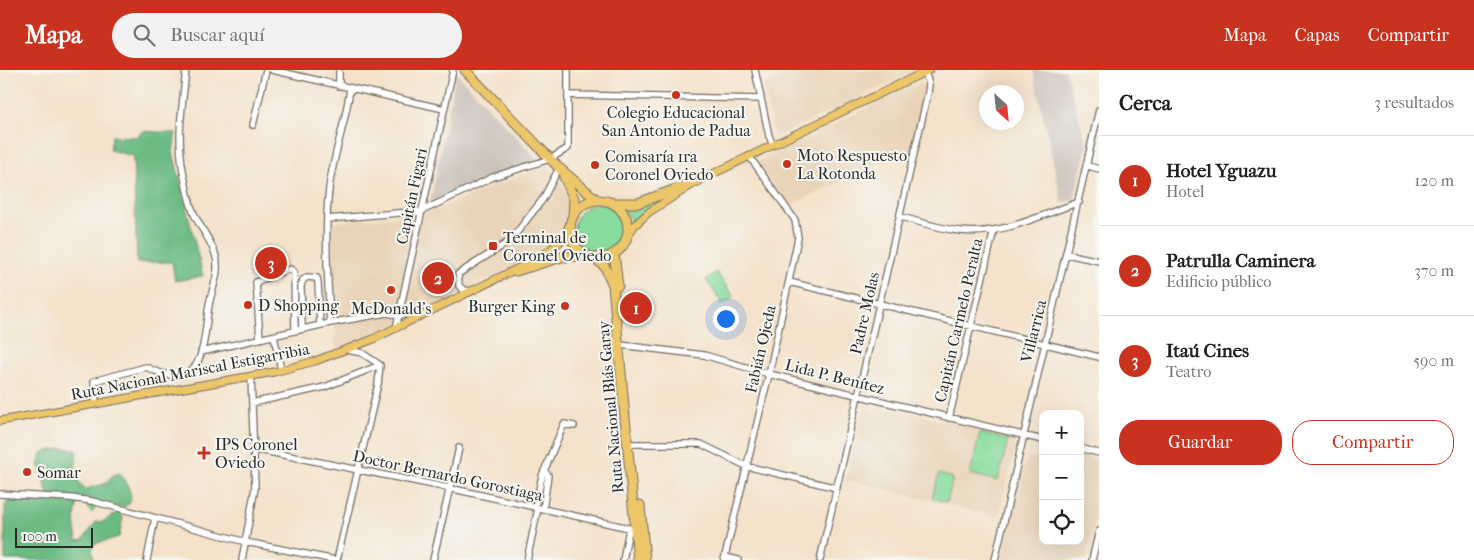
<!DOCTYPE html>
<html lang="es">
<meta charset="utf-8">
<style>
body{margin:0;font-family:"IM FELL French Canon",serif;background:#f2f2f2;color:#202124}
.controls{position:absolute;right:15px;bottom:15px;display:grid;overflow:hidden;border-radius:10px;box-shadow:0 5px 20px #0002}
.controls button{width:45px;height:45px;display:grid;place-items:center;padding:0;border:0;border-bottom:1px solid #e0e0e0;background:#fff;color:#202124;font:25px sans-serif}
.compass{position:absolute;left:979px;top:15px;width:45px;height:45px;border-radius:50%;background:#fff;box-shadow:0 5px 20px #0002;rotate:153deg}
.scale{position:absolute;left:15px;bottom:12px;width:78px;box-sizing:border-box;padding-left:5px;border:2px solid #2b2b2b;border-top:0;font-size:14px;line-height:18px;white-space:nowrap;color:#2b2b2b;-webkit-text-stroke:4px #f6f6f2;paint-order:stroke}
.you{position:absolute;left:725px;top:248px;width:18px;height:18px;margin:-12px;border:4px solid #fff;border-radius:50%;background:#1a73e8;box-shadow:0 0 0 8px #1a73e833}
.badge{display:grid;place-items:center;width:32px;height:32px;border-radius:50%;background:#c8321e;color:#fff;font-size:16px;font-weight:700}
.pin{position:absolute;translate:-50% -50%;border:2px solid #fff;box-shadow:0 1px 5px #0006}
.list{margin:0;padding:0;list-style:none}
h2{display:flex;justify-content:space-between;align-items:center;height:65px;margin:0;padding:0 20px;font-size:21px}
h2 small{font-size:16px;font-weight:400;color:#757577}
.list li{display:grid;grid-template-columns:32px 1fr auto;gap:15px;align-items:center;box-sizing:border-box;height:90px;padding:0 20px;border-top:1px solid #e0e0e0}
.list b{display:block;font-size:19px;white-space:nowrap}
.list p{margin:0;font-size:16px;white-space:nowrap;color:#757577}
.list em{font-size:16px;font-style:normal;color:#757577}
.actions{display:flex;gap:10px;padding:15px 20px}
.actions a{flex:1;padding:11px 0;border:1px solid #c8321e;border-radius:20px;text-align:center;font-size:18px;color:#c8321e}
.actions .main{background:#c8321e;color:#fff}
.icon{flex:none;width:28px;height:28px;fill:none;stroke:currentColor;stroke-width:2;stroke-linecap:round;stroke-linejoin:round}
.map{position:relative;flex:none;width:1099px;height:490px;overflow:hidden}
header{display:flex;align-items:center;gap:30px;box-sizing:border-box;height:70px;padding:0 25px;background:#c8321e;color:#fff}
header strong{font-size:24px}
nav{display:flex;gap:28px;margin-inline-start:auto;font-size:18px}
.search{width:350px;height:45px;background:#f2f2f2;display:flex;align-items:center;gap:12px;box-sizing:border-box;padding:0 18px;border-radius:28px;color:#757577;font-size:19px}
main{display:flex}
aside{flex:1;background:#fff}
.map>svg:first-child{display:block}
.built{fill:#e9d4b8}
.industrial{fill:#ccc2b9}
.green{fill:#87db9c;stroke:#598364}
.forest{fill:#6dbb84;stroke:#4c7358}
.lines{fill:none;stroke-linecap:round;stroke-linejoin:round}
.minor-casing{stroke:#716b63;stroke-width:8}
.major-casing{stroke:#716b63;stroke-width:9}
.highway-casing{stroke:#716b63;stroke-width:11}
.minor{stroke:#fff;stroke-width:5.5}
.major{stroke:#ecc669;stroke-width:7}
.highway{stroke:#ecc669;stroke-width:9}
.poi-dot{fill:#c8321e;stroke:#f6f6f2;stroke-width:2}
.labels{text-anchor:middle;stroke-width:4;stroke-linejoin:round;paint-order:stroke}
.poi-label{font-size:16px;fill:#2b2b2b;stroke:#f6f6f2;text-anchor:start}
.street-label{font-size:16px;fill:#2b2b2b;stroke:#f6f6f2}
</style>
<header>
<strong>Mapa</strong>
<div class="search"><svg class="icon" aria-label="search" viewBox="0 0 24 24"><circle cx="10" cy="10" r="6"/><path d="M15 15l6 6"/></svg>Buscar aquí</div>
<nav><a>Mapa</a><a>Capas</a><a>Compartir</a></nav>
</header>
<main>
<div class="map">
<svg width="1099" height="490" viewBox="0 0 1099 490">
<rect width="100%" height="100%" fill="#f6f6f2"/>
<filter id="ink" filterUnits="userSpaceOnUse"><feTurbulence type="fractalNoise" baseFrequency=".02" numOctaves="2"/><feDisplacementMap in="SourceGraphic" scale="10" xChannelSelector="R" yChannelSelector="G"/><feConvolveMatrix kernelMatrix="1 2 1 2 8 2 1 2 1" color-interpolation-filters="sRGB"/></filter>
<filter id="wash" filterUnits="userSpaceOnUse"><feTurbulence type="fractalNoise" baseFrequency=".0096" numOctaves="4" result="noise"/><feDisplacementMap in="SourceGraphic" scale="20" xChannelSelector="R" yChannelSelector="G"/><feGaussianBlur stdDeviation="1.12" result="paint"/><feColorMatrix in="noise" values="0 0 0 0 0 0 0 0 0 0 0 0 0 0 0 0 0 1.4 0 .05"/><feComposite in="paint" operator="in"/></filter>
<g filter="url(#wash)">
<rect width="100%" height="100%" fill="#f4e2ca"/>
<path class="built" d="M 795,0 L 918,0 L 775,67 L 763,16 Z
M 921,12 L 926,21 L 911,78 L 787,137 L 757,92 Z
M 548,95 L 559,109 L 568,127 L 567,149 L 560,167 L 549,179 L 402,252 L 336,279 L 330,153 L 428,143 Z
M 865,333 L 1018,367 L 998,447 L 846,410 Z
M 1080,386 L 1099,390 L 1099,431 L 1086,490 L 1002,490 L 1027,387 L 1043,389 L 1043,471 L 1080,471 Z"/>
<path class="industrial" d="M 1033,0 L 1065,0 L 1087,75 L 1074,130 L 1062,133 Z
M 456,3 L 539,91 L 430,135 Z"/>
<path class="green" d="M 669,125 L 638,147 L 631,156 L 630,148 L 623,139 Z
M574 159a25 25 0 1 1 50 0a25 25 0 1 1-50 0Z
M 716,202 L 734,226 L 723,234 L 706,210 Z
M 980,363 L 1008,370 L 998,411 L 970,404 Z
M 939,404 L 953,408 L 947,432 L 932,428 Z"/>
<path class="forest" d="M 143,61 L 176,63 L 173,82 L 203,206 L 175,211 L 172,192 L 137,193 L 133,86 L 110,80 L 112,66 L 136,67 Z
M 63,378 L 76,380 C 78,397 69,406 86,419 L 104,414 L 113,405 L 120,403 C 126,413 133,421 130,433 L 124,437 L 98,434 L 92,443 L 84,433 L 78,430 L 75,448 L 77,471 L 83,470 L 96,452 L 102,452 L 119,442 L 123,448 L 119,467 L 94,474 L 92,481 L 94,490 L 5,490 L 5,435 L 9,430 L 48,431 C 49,413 32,398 43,382 Z"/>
</g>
<g filter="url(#ink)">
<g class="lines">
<defs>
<path id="minor" d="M 272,0 L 444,39
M 755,0 L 769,66 L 773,75
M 339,16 L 339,0
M 568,25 L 761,29
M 253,55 L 266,0
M 1088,96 L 1099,99
M 901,147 C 920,152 941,159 961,161 C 1001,166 1042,145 1079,132
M 327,149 L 422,141 L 493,107 L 550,89 L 568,78 L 568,0
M 1067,184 L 1099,191
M 789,212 L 1099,287
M 472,221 L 464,220 L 459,216 L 458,204 L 510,171 L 543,129 L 559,98
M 330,253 C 328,209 324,163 329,119 C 333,85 346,53 350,18
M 396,258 L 453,0
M 302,259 L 301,216 L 303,210 L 307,207 L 317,208 L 318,213 L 320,255
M 274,266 L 281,300
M 260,269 L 256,212 L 290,199 L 294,202 L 295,261
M 620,275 L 704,285 L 769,304 L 1043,370
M 201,282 L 330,253 L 386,243 L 400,245 L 422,244
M 252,333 L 325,317 L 380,295
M 96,334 L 94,311 L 146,297 C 206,326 202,277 209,235 C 212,218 220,204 216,187 C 213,173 201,159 195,146 C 188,131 185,111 182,95 C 177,63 183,31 186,0
M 949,348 L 994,160
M 629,374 L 701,374 L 746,396 L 837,418
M 1080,378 L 1099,383
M 254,379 L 449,418 L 638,460
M 0,424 L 70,428 L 92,431 L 246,472 L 335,490
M 535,438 L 542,406 L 564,354 L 574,356
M 543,440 L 548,405 L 544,401
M 725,487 L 738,490
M 147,490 L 155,448
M 242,490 L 255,418 L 251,306
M 337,490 L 378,314 L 380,295 L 362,283 L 348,280
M 433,490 L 459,378
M 527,490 L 538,438
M 623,490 L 629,459
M 724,490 L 769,304 L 798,168 L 795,150 L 749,86
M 820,490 L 928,23 L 929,14 L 925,2
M 995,490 L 1099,40
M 1092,490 L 1099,461"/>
<path id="major" d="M 627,167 L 634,156 L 649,142 L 698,111 L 929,0
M 0,351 L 274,302 L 315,291 L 371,270 L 543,186 L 564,168 L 571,151"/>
<path id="highway" d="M 465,0 L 559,98 L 597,130
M 564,107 L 574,128 L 573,146
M570 159a29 29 0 1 1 58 0a29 29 0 1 1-58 0Z
M 613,133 L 638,133 L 698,111
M 614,184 L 618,216
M 595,188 L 605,197 L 613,215 L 638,490
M 516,201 L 562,187 L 586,186
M 640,435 L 645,490"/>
</defs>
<use href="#minor" class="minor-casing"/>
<use href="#major" class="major-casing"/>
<use href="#highway" class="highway-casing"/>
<use href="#minor" class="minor"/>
<use href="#major" class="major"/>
<use href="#highway" class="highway"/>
</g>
</g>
<g class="poi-dot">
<circle cx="676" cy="25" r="5"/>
<circle cx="787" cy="94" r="5"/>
<circle cx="595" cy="95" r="5"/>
<rect x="488" y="171" width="10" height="10" rx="2.5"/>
<circle cx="391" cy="220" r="5"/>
<circle cx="248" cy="235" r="5"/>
<circle cx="565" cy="236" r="5"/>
<path d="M201.5 375.5h5v5h5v5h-5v5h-5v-5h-5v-5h5z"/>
<circle cx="27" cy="402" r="5"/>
</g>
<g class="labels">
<g class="poi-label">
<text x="676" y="48" text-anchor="middle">Colegio Educacional<tspan x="676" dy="18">San Antonio de Padua</tspan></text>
<text x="797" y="91">Moto Respuesto<tspan x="797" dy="18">La Rotonda</tspan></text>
<text x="605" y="92">Comisaría 1ra<tspan x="605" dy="18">Coronel Oviedo</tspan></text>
<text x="503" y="173">Terminal de<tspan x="503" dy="18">Coronel Oviedo</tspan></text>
<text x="258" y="241">D Shopping</text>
<text x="555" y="242" text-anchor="end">Burger King</text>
<text x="391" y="244" text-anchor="middle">McDonald's</text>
<text x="215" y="380">IPS Coronel<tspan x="215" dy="18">Oviedo</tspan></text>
<text x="37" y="408">Somar</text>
</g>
<g class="street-label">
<text transform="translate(411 126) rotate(-78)" y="6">Capitán Figari</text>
<text transform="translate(864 243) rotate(-77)" y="6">Padre Molas</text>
<text transform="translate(958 250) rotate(-77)" y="6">Capitán Carmelo Peralta</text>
<text transform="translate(1033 261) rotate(-76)" y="6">Villarrica</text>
<text transform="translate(760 279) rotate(-77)" y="6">Fabián Ojeda</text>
<text transform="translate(190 301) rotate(-11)" y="6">Ruta Nacional Mariscal Estigarribia</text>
<text transform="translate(835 306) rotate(14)" y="6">Lida P. Benítez</text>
<text transform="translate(610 337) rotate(-95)" y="6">Ruta Nacional Blás Garay</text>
<text transform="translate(448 405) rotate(12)" y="6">Doctor Bernardo Gorostiaga</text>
</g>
</g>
</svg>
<div class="controls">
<button>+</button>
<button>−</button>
<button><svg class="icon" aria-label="locate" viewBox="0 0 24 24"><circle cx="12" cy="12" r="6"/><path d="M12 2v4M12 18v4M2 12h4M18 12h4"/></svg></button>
</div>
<svg class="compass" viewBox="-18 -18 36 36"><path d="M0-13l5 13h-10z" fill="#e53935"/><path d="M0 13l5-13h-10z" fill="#757577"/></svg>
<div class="scale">100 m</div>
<div class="you"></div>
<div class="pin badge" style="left:636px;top:238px">1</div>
<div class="pin badge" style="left:438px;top:208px">2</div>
<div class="pin badge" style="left:271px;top:193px">3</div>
</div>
<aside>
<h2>Cerca<small>3 resultados</small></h2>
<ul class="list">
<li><span class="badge">1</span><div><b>Hotel Yguazu</b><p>Hotel</p></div><em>120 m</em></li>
<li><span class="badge">2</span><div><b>Patrulla Caminera</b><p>Edificio público</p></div><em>370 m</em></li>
<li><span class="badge">3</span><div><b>Itaú Cines</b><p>Teatro</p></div><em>590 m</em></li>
</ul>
<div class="actions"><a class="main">Guardar</a><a>Compartir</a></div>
</aside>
</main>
